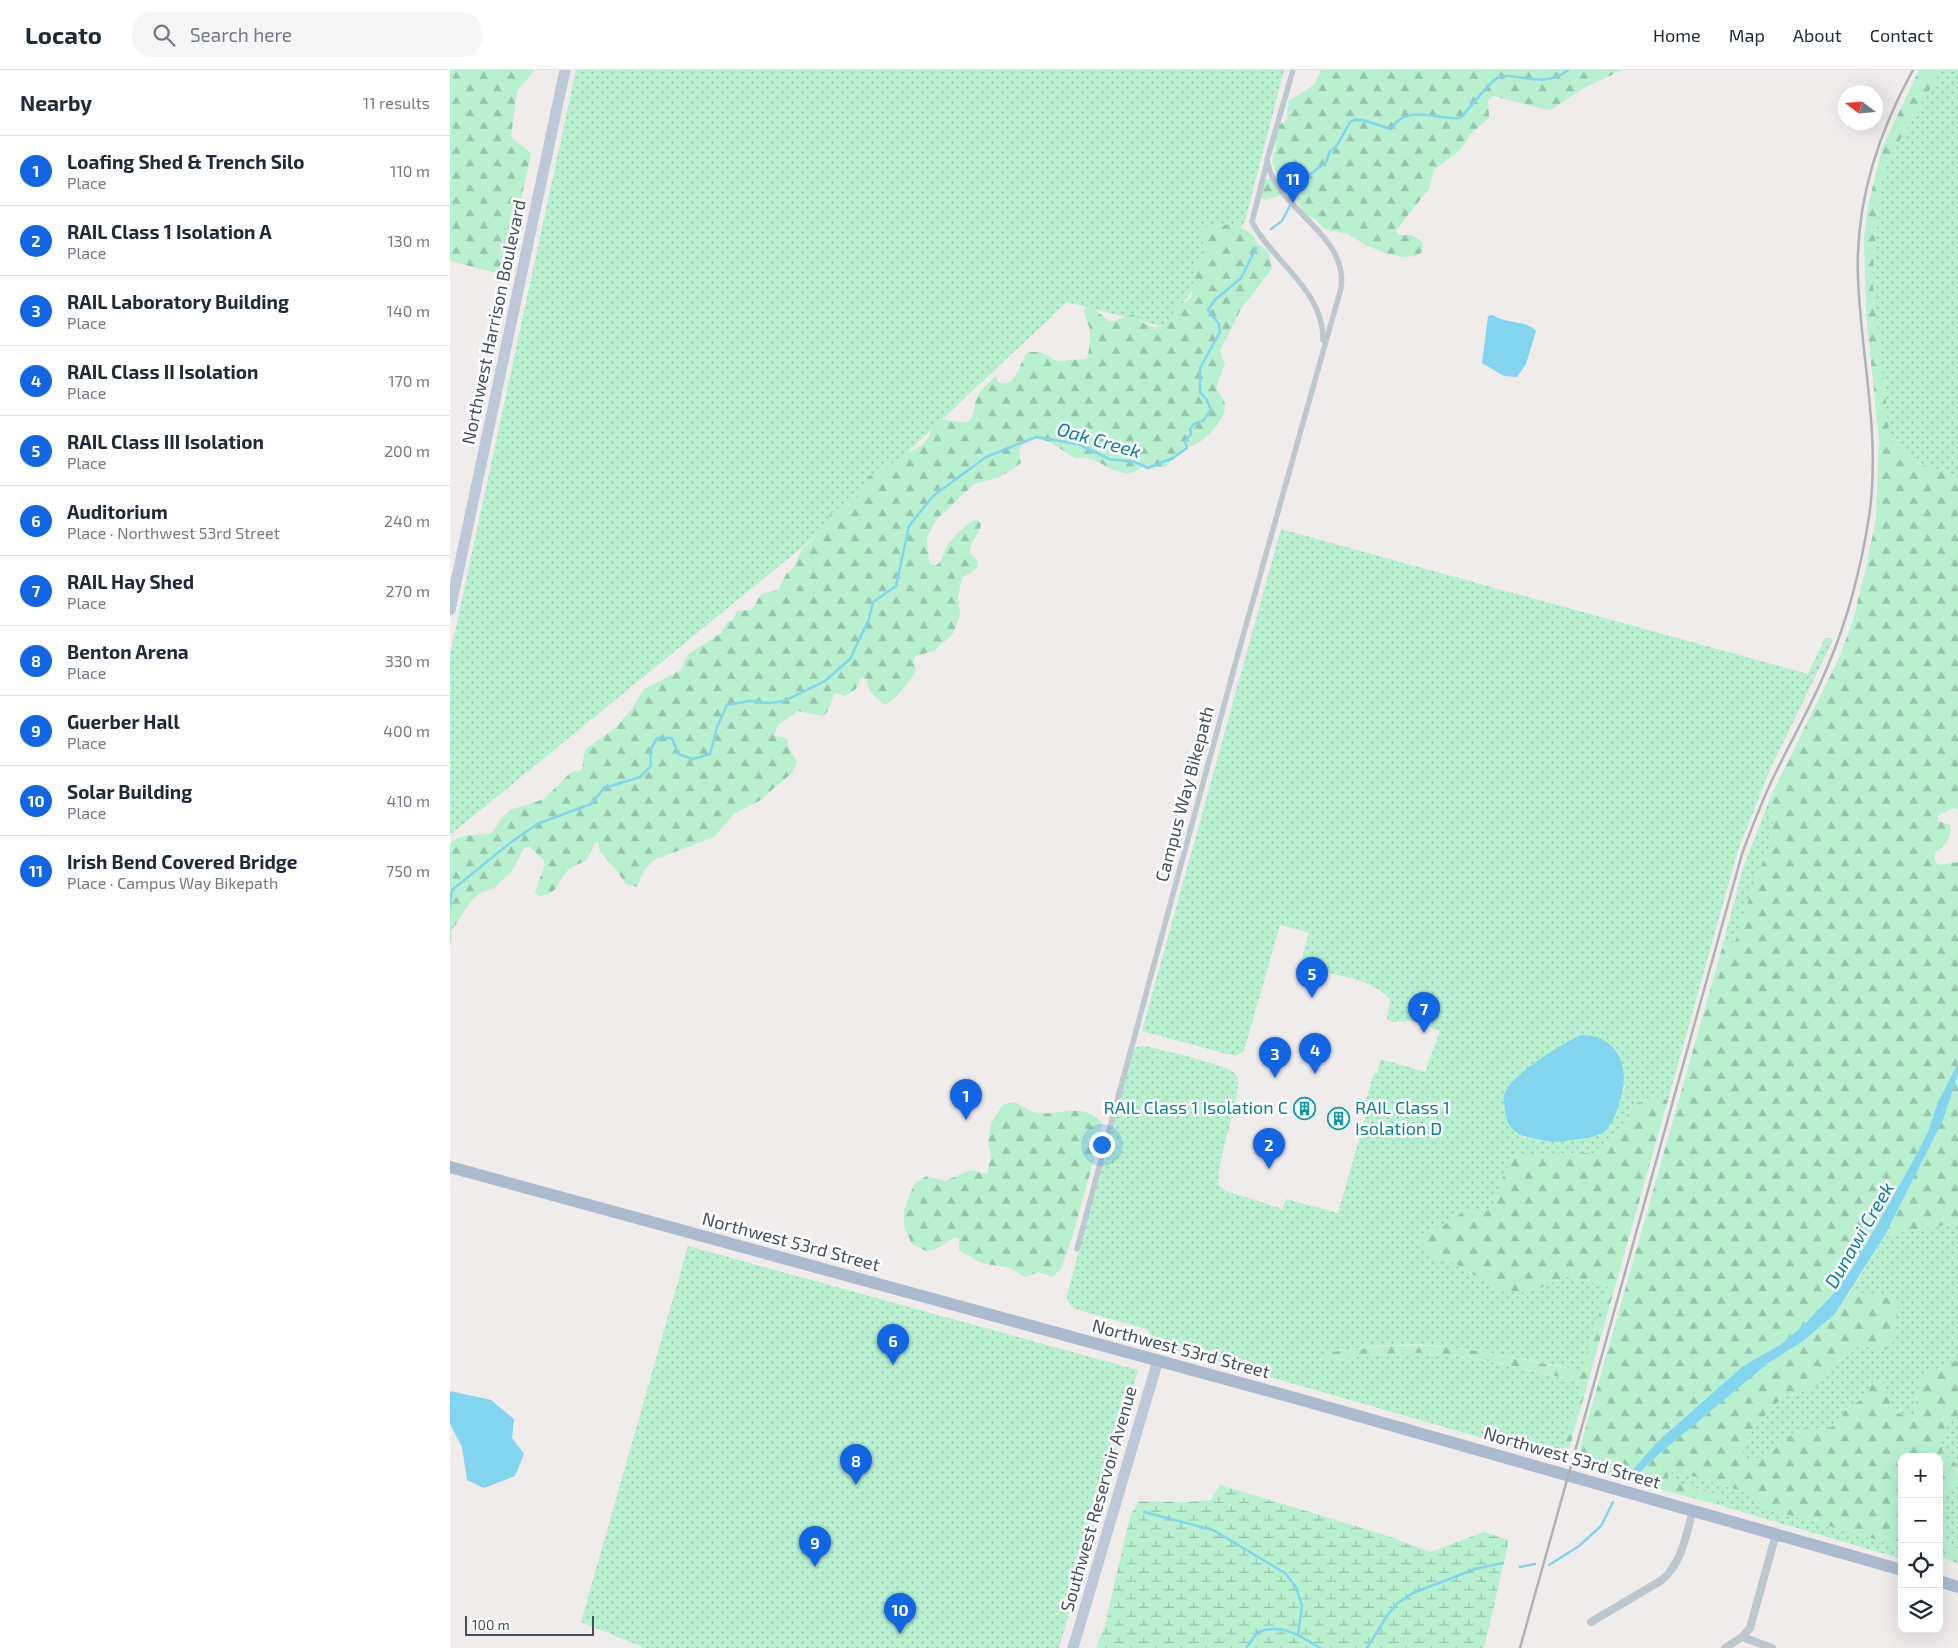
<!DOCTYPE html>
<meta charset="utf-8">
<style>
body{margin:0;font-family:"Exo 2",sans-serif;background:#f6f6f7;color:#1f2937}
.controls{position:absolute;right:15px;bottom:15px;display:grid;overflow:hidden;border-radius:10px;box-shadow:0 5px 20px #0002}
.controls button{width:45px;height:45px;display:grid;place-items:center;padding:0;border:0;border-bottom:1px solid #e0e1e3;background:#fff;color:#1f2937;font:25px sans-serif}
.compass{position:absolute;left:1388px;top:15px;width:45px;height:45px;border-radius:50%;background:#fff;box-shadow:0 5px 20px #0002;rotate:286deg}
.scale{position:absolute;left:15px;bottom:12px;width:129px;box-sizing:border-box;padding-left:5px;border:2px solid #444f5b;border-top:0;font-size:14px;line-height:18px;white-space:nowrap;color:#444f5b;-webkit-text-stroke:4px #fff;paint-order:stroke}
.you{position:absolute;left:651px;top:1074px;width:18px;height:18px;margin:-12px;border:4px solid #fff;border-radius:50%;background:#1a73e8;box-shadow:0 0 0 8px #1a73e833}
.badge{display:grid;place-items:center;width:32px;height:32px;border-radius:50%;background:#1266e4;color:#fff;font-size:16px;font-weight:700}
.pin{position:absolute;translate:-50% -41px;filter:drop-shadow(0 1px 2px #0008)}
.pin::after{content:'';position:absolute;top:26px;width:18px;height:15px;background:inherit;clip-path:polygon(0 0,100% 0,50% 100%)}
.list{margin:0;padding:0;list-style:none}
h2{display:flex;justify-content:space-between;align-items:center;height:65px;margin:0;padding:0 20px;font-size:21px}
h2 small{font-size:16px;font-weight:400;color:#747a83}
.list li{display:grid;grid-template-columns:32px 1fr auto;gap:15px;align-items:center;box-sizing:border-box;height:70px;padding:0 20px;border-top:1px solid #e0e1e3}
.list b{display:block;font-size:19px;white-space:nowrap}
.list p{margin:0;font-size:16px;white-space:nowrap;color:#747a83}
.list em{font-size:16px;font-style:normal;color:#747a83}
.icon{flex:none;width:28px;height:28px;fill:none;stroke:currentColor;stroke-width:2;stroke-linecap:round;stroke-linejoin:round}
.map{position:relative;flex:none;width:1508px;height:1578px;overflow:hidden}
header{display:flex;align-items:center;gap:30px;box-sizing:border-box;height:70px;padding:0 25px;background:#fff;border-bottom:1px solid #e0e1e3}
header strong{font-size:24px}
nav{display:flex;gap:28px;margin-inline-start:auto;font-size:18px}
.search{width:350px;height:45px;background:#f6f6f7;display:flex;align-items:center;gap:12px;box-sizing:border-box;padding:0 18px;border-radius:20px;color:#747a83;font-size:19px}
main{display:flex}
aside{flex:1;background:#fff}
.map>svg:first-child{display:block}
.grass{fill:url(#grass-dots);fill-rule:evenodd}
.forest{fill:url(#forest-firs)}
.wetland{fill:url(#wetland-marsh)}
.water{fill:#83d4ef}
.lines{fill:none;stroke-linecap:round;stroke-linejoin:round}
.stream{stroke:#83d4ef;stroke-width:2.5}
.pedestrian{stroke:#bcc7d0;stroke-width:5.5}
.minor{stroke:#bcc7d0;stroke-width:8}
.secondary{stroke:#bec9d7;stroke-width:11}
.primary{stroke:#abbbcd;stroke-width:12}
.rail{stroke:#aeb2b8;stroke-width:2.5}
.labels{text-anchor:middle;stroke-width:5;stroke-linejoin:round;paint-order:stroke}
.street-label{font-size:18px;fill:#444f5b;stroke:#fff}
.culture-label{font-size:18px;fill:#0d838f;stroke:#fff;text-anchor:end}
.water-label{font-size:19px;font-style:italic;fill:#087da3;stroke:#fff}
</style>
<header>
<strong>Locato</strong>
<div class="search"><svg class="icon" aria-label="search" viewBox="0 0 24 24"><circle cx="10" cy="10" r="6"/><path d="M15 15l6 6"/></svg>Search here</div>
<nav><a>Home</a><a>Map</a><a>About</a><a>Contact</a></nav>
</header>
<main>
<aside>
<h2>Nearby<small>11 results</small></h2>
<ul class="list">
<li><span class="badge">1</span><div><b>Loafing Shed &amp; Trench Silo</b><p>Place</p></div><em>110 m</em></li>
<li><span class="badge">2</span><div><b>RAIL Class 1 Isolation A</b><p>Place</p></div><em>130 m</em></li>
<li><span class="badge">3</span><div><b>RAIL Laboratory Building</b><p>Place</p></div><em>140 m</em></li>
<li><span class="badge">4</span><div><b>RAIL Class II Isolation</b><p>Place</p></div><em>170 m</em></li>
<li><span class="badge">5</span><div><b>RAIL Class III Isolation</b><p>Place</p></div><em>200 m</em></li>
<li><span class="badge">6</span><div><b>Auditorium</b><p>Place · Northwest 53rd Street</p></div><em>240 m</em></li>
<li><span class="badge">7</span><div><b>RAIL Hay Shed</b><p>Place</p></div><em>270 m</em></li>
<li><span class="badge">8</span><div><b>Benton Arena</b><p>Place</p></div><em>330 m</em></li>
<li><span class="badge">9</span><div><b>Guerber Hall</b><p>Place</p></div><em>400 m</em></li>
<li><span class="badge">10</span><div><b>Solar Building</b><p>Place</p></div><em>410 m</em></li>
<li><span class="badge">11</span><div><b>Irish Bend Covered Bridge</b><p>Place · Campus Way Bikepath</p></div><em>750 m</em></li>
</ul>
</aside>
<div class="map">
<svg width="1508" height="1578" viewBox="0 0 1508 1578">
<defs>
<pattern id="grass-dots" width="8" height="8" patternUnits="userSpaceOnUse" patternTransform="scale(1.25)"><rect width="8" height="8" fill="#b8f0d0"/><path d="M2 2h.1M6 6h.1" fill="none" stroke="#97c5ac" stroke-width="1.8" stroke-linecap="round"/></pattern>
<pattern id="forest-firs" width="22" height="20" patternUnits="userSpaceOnUse" patternTransform="scale(1.25)"><rect width="22" height="20" fill="#b8f0d0"/><path d="M5 1l3.5 6h-7zM16 11l3.5 6h-7z" fill="#97c5ac"/></pattern>
<pattern id="wetland-marsh" width="20" height="14" patternUnits="userSpaceOnUse" patternTransform="scale(1.25)"><rect width="20" height="14" fill="#b8f0d0"/><path d="M1 5h8M5 5V1M11 12h8M15 12V8" fill="none" stroke="#97c5ac"/></pattern>
</defs>
<rect width="100%" height="100%" fill="#f0ecec"/>
<path class="grass" d="M 126,0 L 834,0 L 795,151 L 715,257 L 617,232 L 384,451 L 0,765 L 0,585 Z
M 1491,0 L 1508,0 L 1508,408 L 1466,392 L 1439,370 L 1422,209 L 1430,115 L 1436,94 Z
M 831,459 L 1358,604 L 1375,568 L 1380,568 L 1383,570 L 1322,695 L 1288,780 L 1218,1030 L 1204,1027 L 1182,1035 L 1171,1058 L 1145,1083 L 1065,1084 L 1050,1113 L 1044,1137 L 1032,1143 L 1015,1140 L 1003,1150 L 971,1166 L 982,1188 L 999,1190 L 1027,1208 L 1104,1212 L 1118,1206 L 1158,1217 L 1131,1300 C 1080,1291 1030,1279 978,1275 C 944,1273 909,1278 875,1283 L 884,1290 C 920,1284 955,1281 991,1284 C 1039,1289 1085,1302 1131,1312 L 1131,1323 L 1109,1390 L 705,1274 L 697,1259 L 625,1239 L 618,1232 L 617,1225 L 683,981 L 687,977 L 696,976 C 711,980 777,995 785,1003 C 798,1014 764,1091 769,1115 L 776,1121 L 833,1139 L 836,1129 L 888,1143 L 917,1042 L 913,1040 L 924,1003 L 927,1003 L 931,989 L 975,1002 L 990,961 L 963,951 L 943,952 L 937,949 L 940,929 C 920,907 882,905 854,898 L 851,891 L 859,863 L 830,855 L 794,981 L 785,986 L 692,961 ZM 1175,1016 L 1165,1046 L 1105,1072 L 1072,1067 Z
M 1321,726 L 1323,755 L 1318,781 L 1305,810 L 1286,870 L 1279,876 L 1272,878 L 1293,798 Z
M 1508,1153 L 1508,1289 L 1466,1326 L 1466,1341 L 1462,1347 C 1434,1343 1444,1330 1432,1311 L 1421,1313 L 1417,1327 L 1396,1338 L 1388,1354 L 1376,1359 L 1354,1358 L 1343,1363 L 1315,1387 L 1298,1390 L 1291,1381 L 1303,1358 L 1333,1327 L 1364,1319 L 1389,1291 L 1410,1275 L 1435,1280 L 1414,1223 L 1400,1222 L 1435,1165 Z
M 238,1176 L 688,1300 L 609,1578 L 195,1578 L 131,1552 Z
M 1508,1345 L 1508,1405 L 1507,1394 L 1493,1385 L 1491,1370 L 1496,1353 Z
M 1218,1402 L 1229,1402 L 1298,1423 L 1311,1437 L 1452,1477 L 1452,1489 L 1269,1435 L 1269,1426 C 1252,1417 1234,1418 1217,1410 Z
M 1508,1408 L 1508,1479 L 1497,1475 L 1491,1451 L 1493,1423 Z"/>
<path class="forest" d="M 0,0 L 85,0 L 67,21 L 61,67 L 81,83 L 71,130 L 63,141 L 50,204 L 0,191 Z
M 871,0 L 1172,0 L 1134,18 L 1102,39 L 1097,40 L 1043,26 L 1038,30 L 1039,48 L 1021,64 L 1010,80 L 984,100 L 979,119 L 946,160 L 949,165 L 961,165 L 972,171 L 973,177 L 971,183 L 966,186 L 953,187 L 935,183 L 915,175 L 900,165 L 875,159 L 865,149 L 851,142 C 848,117 835,124 816,130 L 811,128 L 814,109 L 825,109 L 827,104 L 822,91 L 826,79 L 824,67 L 828,56 L 837,49 L 838,31 L 864,15 Z
M 1469,0 L 1491,0 L 1436,94 L 1430,115 L 1422,209 L 1440,370 L 1466,392 L 1508,408 L 1508,739 L 1503,738 L 1487,746 L 1488,751 L 1500,755 C 1502,768 1496,775 1485,782 L 1485,792 L 1490,795 L 1508,792 L 1508,993 L 1488,1032 L 1478,1062 L 1458,1100 L 1403,1197 L 1384,1223 L 1357,1252 L 1330,1275 L 1293,1296 L 1207,1372 L 1174,1410 L 1128,1396 L 1126,1392 L 1272,878 L 1279,876 L 1286,870 L 1305,810 L 1318,781 L 1323,755 L 1321,726 L 1390,586 L 1403,550 L 1418,489 L 1426,448 L 1429,371 L 1416,243 L 1414,168 L 1418,136 L 1432,78 Z
M 785,154 L 802,164 L 808,174 L 818,181 L 822,199 L 791,239 L 770,281 L 775,294 L 766,318 C 768,324 775,329 775,335 C 776,351 750,378 735,377 L 716,397 C 708,398 700,395 693,397 C 685,400 683,405 675,403 C 654,400 649,386 626,388 C 608,380 600,365 576,370 L 569,380 L 571,393 L 550,407 L 524,414 L 486,450 L 477,468 L 479,493 L 485,496 C 493,492 492,484 497,476 C 503,468 517,452 527,449 L 531,454 C 530,465 519,471 520,483 L 528,491 L 527,498 L 512,508 L 508,527 L 510,545 L 503,564 L 484,581 L 465,586 L 463,592 L 466,598 C 465,607 444,631 435,635 C 426,628 417,622 417,609 L 411,608 L 406,619 L 395,626 L 385,623 L 377,642 L 373,646 L 348,641 L 328,655 L 324,666 L 333,667 L 338,670 L 338,676 L 347,692 L 342,703 L 309,731 L 285,743 L 264,767 L 204,790 L 195,799 L 187,817 L 176,814 L 165,798 L 150,782 L 148,771 L 144,774 L 137,790 C 131,794 123,795 118,800 C 106,811 111,824 89,826 L 85,822 L 95,794 L 93,789 L 80,777 L 74,778 L 62,801 L 44,818 L 32,822 L 22,830 L 1,861 L 2,868 L 0,874 L 0,774 C 10,762 29,766 42,763 L 51,749 L 60,740 L 94,729 L 120,703 L 132,700 L 134,683 L 137,678 L 164,659 L 181,640 L 194,619 L 231,600 L 237,585 L 271,563 L 278,551 L 283,550 L 287,541 L 302,540 L 311,524 L 328,520 L 337,503 L 342,500 L 352,479 L 373,460 L 380,444 L 407,429 L 417,407 L 435,399 L 454,384 L 470,377 L 478,368 L 485,352 L 490,349 L 517,353 C 526,345 523,336 527,327 C 530,319 540,312 546,306 L 548,312 C 567,320 568,293 578,282 L 590,282 L 607,291 L 637,289 C 639,285 641,263 639,257 C 637,249 633,247 635,238 L 643,238 L 660,252 C 669,250 676,246 685,244 C 692,255 704,260 716,255 L 728,234 C 751,231 738,210 746,195 C 748,190 754,188 755,182 C 756,176 750,170 751,163 L 759,156 Z
M 1508,1004 L 1508,1153 L 1435,1165 L 1470,1095 Z
M 1204,1027 L 1218,1030 L 1115,1393 L 1109,1390 L 1131,1323 L 1131,1312 C 1085,1302 1039,1288 991,1284 C 955,1281 920,1284 884,1290 L 876,1288 L 875,1283 C 916,1277 956,1273 998,1277 C 1042,1282 1086,1293 1131,1300 L 1158,1217 L 1118,1206 L 1078,1223 L 1045,1218 L 999,1190 L 982,1188 L 972,1177 L 971,1166 L 1003,1150 L 1015,1140 L 1032,1143 L 1044,1137 L 1050,1113 L 1065,1084 L 1145,1083 L 1171,1058 L 1182,1035 Z
M 565,1032 C 572,1036 582,1043 590,1043 C 615,1045 632,1032 652,1053 L 651,1064 L 622,1168 L 611,1199 L 602,1207 L 589,1202 L 575,1207 L 560,1198 L 531,1193 L 509,1180 L 509,1169 L 504,1168 L 486,1179 L 476,1181 L 462,1174 L 454,1157 L 454,1140 L 464,1114 L 477,1106 L 495,1111 L 520,1100 L 537,1104 L 541,1085 L 538,1073 L 541,1054 L 552,1035 Z
M 1400,1222 L 1440,1225 L 1448,1233 L 1445,1270 L 1435,1280 L 1410,1275 L 1389,1291 L 1364,1319 L 1333,1327 L 1303,1358 L 1291,1381 L 1298,1389 L 1315,1387 L 1343,1363 L 1354,1358 L 1376,1359 L 1388,1354 L 1396,1338 L 1417,1327 L 1421,1313 L 1432,1311 C 1444,1330 1434,1343 1462,1347 C 1469,1336 1464,1323 1471,1312 C 1478,1300 1497,1297 1508,1289 L 1508,1345 L 1496,1353 L 1491,1370 L 1493,1385 L 1507,1394 L 1508,1408 L 1493,1423 L 1491,1451 L 1497,1475 L 1508,1479 L 1508,1493 L 1489,1487 L 1489,1387 L 1452,1387 L 1452,1477 L 1311,1437 L 1298,1423 L 1229,1402 L 1219,1403 L 1217,1410 C 1234,1418 1252,1417 1269,1426 L 1269,1435 L 1181,1412 L 1201,1391 L 1317,1294 L 1353,1271 L 1385,1244 Z"/>
<path class="wetland" d="M 770,1415 L 932,1464 L 980,1482 L 1034,1462 L 1059,1470 L 1034,1578 L 646,1578 L 655,1555 L 680,1446 L 689,1431 L 734,1432 L 761,1430 Z"/>
<path class="water" d="M 1043,245 C 1055,254 1077,250 1086,261 L 1076,294 L 1067,307 L 1054,306 L 1032,293 L 1038,246 Z
M 1131,965 C 1171,965 1181,1002 1169,1034 C 1166,1044 1162,1054 1155,1061 C 1146,1068 1133,1068 1122,1070 C 1114,1071 1107,1073 1099,1071 C 1078,1068 1057,1066 1055,1040 C 1055,1036 1053,1029 1054,1025 C 1059,1006 1113,973 1131,965 Z
M 1508,993 L 1508,1004 L 1493,1050 L 1435,1165 L 1385,1244 L 1353,1271 L 1317,1294 L 1201,1391 L 1181,1412 L 1174,1410 L 1207,1372 L 1293,1296 L 1330,1275 L 1357,1252 L 1384,1223 L 1403,1197 L 1458,1100 L 1478,1062 L 1488,1032 Z
M 0,1321 L 41,1330 L 64,1349 L 62,1368 L 74,1384 L 65,1406 L 34,1418 L 17,1410 L 12,1377 L 0,1354 Z"/>
<g class="lines">
<path class="stream" d="M 821,159 L 832,151 L 853,110 L 876,92 L 880,81 L 886,77 L 900,52 L 904,50 L 912,50 L 941,59 C 957,33 986,50 1010,48 C 1021,37 1035,17 1047,8 C 1064,0 1092,21 1118,0
M 0,837 L 2,820 L 60,773 L 87,754 L 141,734 L 154,718 L 190,707 L 201,696 L 200,681 L 207,668 L 222,668 L 228,684 L 243,689 L 260,684 L 267,657 L 277,635 L 299,631 L 319,633 L 334,631 L 375,611 L 400,589 L 419,549 L 423,532 L 446,516 L 459,456 L 483,426 L 536,387 L 586,367 L 628,374 L 659,389 L 685,392 L 698,398 L 723,388 L 737,378 L 735,371 L 741,364 L 740,359 L 744,354 L 753,351 L 761,340 L 757,330 L 750,322 L 750,298 L 770,262 L 769,254 L 758,240 L 765,230 L 791,208 L 806,178
M 694,1442 L 763,1460 L 835,1503 L 846,1517 L 852,1536 L 848,1564
M 1099,1495 L 1129,1476 L 1151,1456 L 1163,1432
M 1070,1497 L 1085,1494
M 796,1578 L 808,1562 C 833,1553 850,1566 870,1578
M 917,1578 L 939,1543 L 948,1533 L 963,1523 L 1025,1499 L 1053,1493"/>
<path class="pedestrian" d="M 817,92 L 802,152 C 822,191 874,220 873,270
M 627,1179 L 789,580 L 891,218 C 899,163 824,139 817,90 L 843,0"/>
<path class="minor" d="M 1141,1552 L 1212,1510 C 1232,1493 1236,1465 1243,1440
M 1292,1567 L 1322,1578
M 1275,1578 L 1292,1567 L 1300,1558 L 1326,1464"/>
<path class="secondary" d="M 0,540 L 115,0
M 623,1578 L 708,1290"/>
<path class="primary" d="M 0,1097 L 845,1328 L 1452,1500
M 1489,1511 L 1508,1517"/>
<path class="rail" d="M 1070,1578 L 1292,784 C 1302,757 1312,730 1325,704 C 1343,667 1364,631 1379,593 C 1399,546 1411,497 1419,447 C 1431,365 1411,288 1408,208 C 1405,134 1427,65 1463,0"/>
</g>
<defs>
<symbol id="building-ring" viewBox="-11 -11 22 22"><circle r="9.5" fill="#fff" stroke="#0f9aa8" stroke-width="1.5"/><path d="M-4-6H4V6H1V3H-1V6H-4ZM-2.5-4.3h1.7v1.8h-1.7ZM.8-4.3h1.7v1.8H.8ZM-2.5-1h1.7V.8h-1.7ZM.8-1h1.7V.8H.8Z" fill="#0f9aa8"/></symbol>
</defs>
<g fill-rule="evenodd">
<use href="#building-ring" x="842" y="1026" width="25" height="25"/>
<use href="#building-ring" x="876" y="1036" width="25" height="25"/>
</g>
<g class="labels">
<g class="street-label">
<text transform="translate(44 252) rotate(-78)" y="6">Northwest Harrison Boulevard</text>
<text transform="translate(735 724) rotate(-75)" y="6">Campus Way Bikepath</text>
<text transform="translate(341 1172) rotate(15)" y="6">Northwest 53rd Street</text>
<text transform="translate(731 1279) rotate(15)" y="6">Northwest 53rd Street</text>
<text transform="translate(1122 1388) rotate(16)" y="6">Northwest 53rd Street</text>
<text transform="translate(649 1429) rotate(-74)" y="6">Southwest Reservoir Avenue</text>
</g>
<g class="culture-label">
<text x="838" y="1044">RAIL Class 1 Isolation C</text>
<text x="905" y="1044" text-anchor="start">RAIL Class 1<tspan x="905" dy="21">Isolation D</tspan></text>
</g>
<g class="water-label">
<text transform="translate(649 370) rotate(16)" y="7">Oak Creek</text>
<text transform="translate(1409 1165) rotate(-60)" y="7">Dunawi Creek</text>
</g>
</g>
</svg>
<div class="controls">
<button>+</button>
<button>−</button>
<button><svg class="icon" aria-label="locate" viewBox="0 0 24 24"><circle cx="12" cy="12" r="6"/><path d="M12 2v4M12 18v4M2 12h4M18 12h4"/></svg></button>
<button><svg class="icon" aria-label="layers" viewBox="0 0 24 24"><path d="M12 4l9 5-9 5-9-5zM3 14l9 5 9-5"/></svg></button>
</div>
<svg class="compass" viewBox="-18 -18 36 36"><path d="M0-13l5 13h-10z" fill="#e53935"/><path d="M0 13l5-13h-10z" fill="#747a83"/></svg>
<div class="scale">100 m</div>
<div class="you"></div>
<div class="pin badge" style="left:516px;top:1050px">1</div>
<div class="pin badge" style="left:819px;top:1099px">2</div>
<div class="pin badge" style="left:825px;top:1008px">3</div>
<div class="pin badge" style="left:865px;top:1004px">4</div>
<div class="pin badge" style="left:862px;top:928px">5</div>
<div class="pin badge" style="left:443px;top:1295px">6</div>
<div class="pin badge" style="left:974px;top:963px">7</div>
<div class="pin badge" style="left:406px;top:1415px">8</div>
<div class="pin badge" style="left:365px;top:1497px">9</div>
<div class="pin badge" style="left:450px;top:1564px">10</div>
<div class="pin badge" style="left:843px;top:133px">11</div>
</div>
</main>
